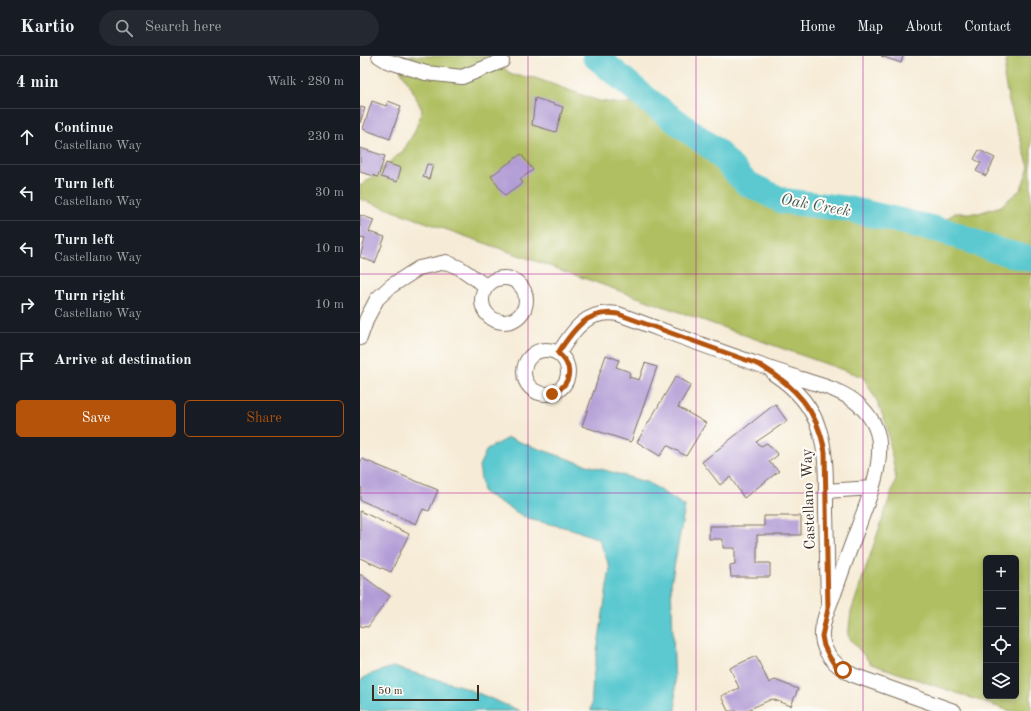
<!DOCTYPE html>
<meta charset="utf-8">
<style>
body{margin:0;font-family:"Old Standard TT",serif;background:#242831;color:#f1f3f6}
.controls{position:absolute;right:12px;bottom:12px;display:grid;overflow:hidden;border-radius:6px;box-shadow:0 2px 6px #0003}
.controls button{width:36px;height:36px;display:grid;place-items:center;padding:0;border:0;border-bottom:1px solid #363941;background:#171b24;color:#f1f3f6;font:20px sans-serif}
.scale{position:absolute;left:12px;bottom:10px;width:107px;box-sizing:border-box;padding-left:4px;border:2px solid #3b2a1e;border-top:0;font-size:11px;line-height:14px;white-space:nowrap;color:#3b2a1e;-webkit-text-stroke:3px #fdfcf7;paint-order:stroke}
.stop{position:absolute;width:12px;height:12px;margin:-9px;border:3px solid #b45309;border-radius:50%;background:#fff}
.stop.end{background:#b45309;border-color:#fff;box-shadow:0 1px 4px #0008}
.list{margin:0;padding:0;list-style:none}
h2{display:flex;justify-content:space-between;align-items:center;height:52px;margin:0;padding:0 16px;font-size:17px}
h2 small{font-size:13px;font-weight:400;color:#9ea1a6}
.list li{display:grid;grid-template-columns:26px 1fr auto;gap:12px;align-items:center;box-sizing:border-box;height:56px;padding:0 16px;border-top:1px solid #363941}
.list b{display:block;font-size:15px;white-space:nowrap}
.list p{margin:0;font-size:13px;white-space:nowrap;color:#9ea1a6}
.list em{font-size:13px;font-style:normal;color:#9ea1a6}
.actions{display:flex;gap:8px;padding:12px 16px}
.actions a{flex:1;padding:9px 0;border:1px solid #b45309;border-radius:6px;text-align:center;font-size:14px;color:#b45309}
.actions .main{background:#b45309;color:#fff}
.icon{flex:none;width:22px;height:22px;fill:none;stroke:currentColor;stroke-width:2;stroke-linecap:round;stroke-linejoin:round}
.map{position:relative;flex:none;width:671px;height:655px;overflow:hidden}
header{display:flex;align-items:center;gap:24px;box-sizing:border-box;height:56px;padding:0 20px;background:#171b24;border-bottom:1px solid #363941}
header strong{font-size:19px}
nav{display:flex;gap:22px;margin-inline-start:auto;font-size:14px}
.search{width:280px;height:36px;background:#242831;display:flex;align-items:center;gap:10px;box-sizing:border-box;padding:0 14px;border-radius:22px;color:#9ea1a6;font-size:15px}
main{display:flex}
aside{flex:1;background:#171b24}
.map>svg:first-child{display:block}
.green{fill:#b0bf62;stroke:#767440;fill-rule:evenodd}
.water{fill:#5bc9d0;stroke:#4b7a77}
.lines{fill:none;stroke-linecap:round;stroke-linejoin:round}
.river{stroke:#5bc9d0;stroke-width:26}
.building{fill:#b29cd6}
.minor-casing{stroke:#7c6e5e;stroke-width:16}
.minor{stroke:#fff;stroke-width:14}
.route{stroke:#b45309;stroke-width:5}
.grid{fill:none;stroke:#b5179e;stroke-width:1;stroke-opacity:0.55}
.labels{text-anchor:middle;stroke-width:4;stroke-linejoin:round;paint-order:stroke}
.street-label{font-size:15px;fill:#3b2a1e;stroke:#fdfcf7}
.water-label{font-size:16px;font-style:italic;fill:#455a53;stroke:#fdfcf7}
</style>
<header>
<strong>Kartio</strong>
<div class="search"><svg class="icon" aria-label="search" viewBox="0 0 24 24"><circle cx="10" cy="10" r="6"/><path d="M15 15l6 6"/></svg>Search here</div>
<nav><a>Home</a><a>Map</a><a>About</a><a>Contact</a></nav>
</header>
<main>
<aside>
<h2>4 min<small>Walk · 280 m</small></h2>
<ul class="list">
<li><svg class="icon" aria-label="ahead" viewBox="0 0 24 24"><path d="M12 20V5M6 11l6-6 6 6"/></svg><div><b>Continue</b><p>Castellano Way</p></div><em>230 m</em></li>
<li><svg class="icon" aria-label="left" viewBox="0 0 24 24"><path d="M17 20v-9H6M10 6l-5 5 5 5"/></svg><div><b>Turn left</b><p>Castellano Way</p></div><em>30 m</em></li>
<li><svg class="icon" aria-label="left" viewBox="0 0 24 24"><path d="M17 20v-9H6M10 6l-5 5 5 5"/></svg><div><b>Turn left</b><p>Castellano Way</p></div><em>10 m</em></li>
<li><svg class="icon" aria-label="right" viewBox="0 0 24 24"><path d="M7 20v-9h11M14 6l5 5-5 5"/></svg><div><b>Turn right</b><p>Castellano Way</p></div><em>10 m</em></li>
<li><svg class="icon" aria-label="arrive" viewBox="0 0 24 24"><path d="M6 21V4h12l-3 4 3 4H6"/></svg><div><b>Arrive at destination</b></div></li>
</ul>
<div class="actions"><a class="main">Save</a><a>Share</a></div>
</aside>
<div class="map">
<svg width="671" height="655" viewBox="0 0 671 655">
<rect width="100%" height="100%" fill="#fdfcf7"/>
<filter id="ink" filterUnits="userSpaceOnUse"><feTurbulence type="fractalNoise" baseFrequency=".025" numOctaves="2"/><feDisplacementMap in="SourceGraphic" scale="8" xChannelSelector="R" yChannelSelector="G"/><feConvolveMatrix kernelMatrix="1 2 1 2 8 2 1 2 1" color-interpolation-filters="sRGB"/></filter>
<filter id="wash" filterUnits="userSpaceOnUse"><feTurbulence type="fractalNoise" baseFrequency=".012" numOctaves="4" result="noise"/><feDisplacementMap in="SourceGraphic" scale="16" xChannelSelector="R" yChannelSelector="G"/><feGaussianBlur stdDeviation="0.9" result="paint"/><feColorMatrix in="noise" values="0 0 0 0 0 0 0 0 0 0 0 0 0 0 0 0 0 1.4 0 .05"/><feComposite in="paint" operator="in"/></filter>
<g filter="url(#wash)">
<rect width="100%" height="100%" fill="#f6ebd6"/>
<path class="green" d="M 35,0 L 133,0 L 134,3 L 152,19 L 175,22 L 239,45 L 262,48 L 287,47 L 308,55 L 328,67 L 383,116 L 399,126 L 454,146 L 551,171 L 576,170 L 595,157 L 619,157 L 641,150 L 661,133 L 669,111 L 649,46 L 644,21 L 647,0 L 671,0 L 671,655 L 650,655 L 511,608 L 488,580 L 491,556 L 536,423 L 527,371 L 517,345 L 503,321 L 0,143 L 0,129 L 2,129 L 43,95 L 55,75 L 62,54 L 51,31 L 39,12 ZM 626,502 L 656,502 L 656,640 L 626,640 Z"/>
<path class="water" d="M 148,382 L 217,406 L 289,427 L 325,450 L 311,528 L 316,655 L 231,655 L 233,622 L 250,512 L 239,483 L 212,473 L 168,463 L 123,436 L 119,410 L 127,393 Z
M 33,611 L 101,630 L 160,655 L 0,655 L 0,625 L 8,619 Z"/>
<g class="lines">
<path class="river" d="M 235,0 L 289,45 L 355,94 L 386,127 L 423,145 L 488,153 L 588,176 L 635,194 L 671,203"/>
</g>
<g id="blocks">
<path class="building" d="M 521,0 L 543,0 L 541,7 Z
M 175,42 L 203,51 L 196,76 L 172,69 Z
M 12,45 L 26,50 L 28,45 L 41,50 L 30,83 L 3,73 Z
M 0,51 L 5,52 L 0,67 Z
M 0,92 L 25,100 L 18,121 L 0,116 Z
M 619,94 L 635,102 L 626,120 L 616,115 L 621,107 L 614,103 Z
M 161,98 L 173,114 L 160,123 L 163,127 L 145,140 L 131,120 Z
M 26,107 L 41,112 L 37,126 L 21,121 Z
M 67,108 L 73,109 L 69,123 L 63,121 Z
M 0,159 L 14,164 L 9,176 L 25,181 L 15,207 L 0,201 L 5,183 L 0,182 Z
M 246,299 L 259,304 L 256,311 L 270,316 L 269,321 L 279,324 L 285,307 L 297,311 L 271,386 L 222,370 Z
M 316,320 L 331,329 L 318,351 L 346,367 L 326,400 L 307,389 L 300,400 L 277,386 Z
M 415,348 L 427,365 L 396,386 L 401,390 L 407,387 L 418,399 L 409,406 L 419,415 L 384,442 L 370,421 L 360,429 L 342,406 Z
M 2,403 L 78,434 L 69,455 L 63,453 L 56,468 L 0,444 L 0,438 L 2,432 L 0,431 L 0,408 Z
M 0,455 L 49,478 L 31,516 L 0,502 Z
M 404,460 L 441,460 L 441,479 L 397,479 L 397,507 L 410,507 L 410,521 L 371,521 L 370,509 L 375,508 L 375,492 L 363,492 L 363,483 L 349,483 L 349,470 L 404,470 Z
M 0,518 L 30,540 L 8,571 L 0,570 Z
M 396,600 L 409,627 L 415,624 L 438,633 L 431,650 L 412,643 L 385,655 L 368,655 L 361,640 L 379,632 L 370,612 Z"/>
</g>
</g>
<g filter="url(#ink)">
<use href="#blocks" fill-opacity="0" stroke="#7c6e5e" stroke-width="1"/>
<g class="lines">
<defs>
<path id="minor" d="M 19,0 L 27,5 L 66,17 L 102,21 L 142,5
M122 244a22 22 0 1 1 44 0a22 22 0 1 1-44 0Z
M 0,282 L 7,262 L 17,243 L 31,230 L 59,212 L 86,206 L 100,212 L 126,230
M164 316a22 22 0 1 1 44 0a22 22 0 1 1-44 0Z
M 199,297 C 213,274 227,253 258,258 C 305,275 352,293 400,309 C 414,314 427,318 441,323 C 460,329 482,334 498,348 C 509,358 518,372 519,387 C 521,415 508,444 499,469 C 490,492 482,515 474,538 C 469,550 461,567 462,581 C 464,600 477,611 493,619 L 594,655
M 414,318 C 469,354 466,397 466,456 C 467,485 467,515 468,545
M 466,435 L 512,432"/>
</defs>
<use href="#minor" class="minor-casing"/>
<use href="#minor" class="minor"/>
</g>
</g>
<g class="lines" filter="url(#ink)">
<path class="route" d="M 192,338 C 211,329 215,311 198,297 C 213,274 227,253 258,258 L 400,309 C 436,331 457,353 465,396 L 468,553 L 462,580 L 464,590 L 469,600 L 474,608 L 483,614"/>
</g>
<path class="grid" d="M 168,0 L 168,655M 336,0 L 336,655M 503,0 L 503,655M 0,218 L 671,218M 0,437 L 671,437"/>
<g class="labels">
<g class="street-label">
<text transform="translate(448 443) rotate(-92)" y="5">Castellano Way</text>
</g>
<g class="water-label">
<text transform="translate(456 148) rotate(10)" y="6">Oak Creek</text>
</g>
</g>
</svg>
<div class="controls">
<button>+</button>
<button>−</button>
<button><svg class="icon" aria-label="locate" viewBox="0 0 24 24"><circle cx="12" cy="12" r="6"/><path d="M12 2v4M12 18v4M2 12h4M18 12h4"/></svg></button>
<button><svg class="icon" aria-label="layers" viewBox="0 0 24 24"><path d="M12 4l9 5-9 5-9-5zM3 14l9 5 9-5"/></svg></button>
</div>
<div class="scale">50 m</div>
<div class="stop" style="left:483px;top:614px"></div>
<div class="stop end" style="left:192px;top:338px"></div>
</div>
</main>
